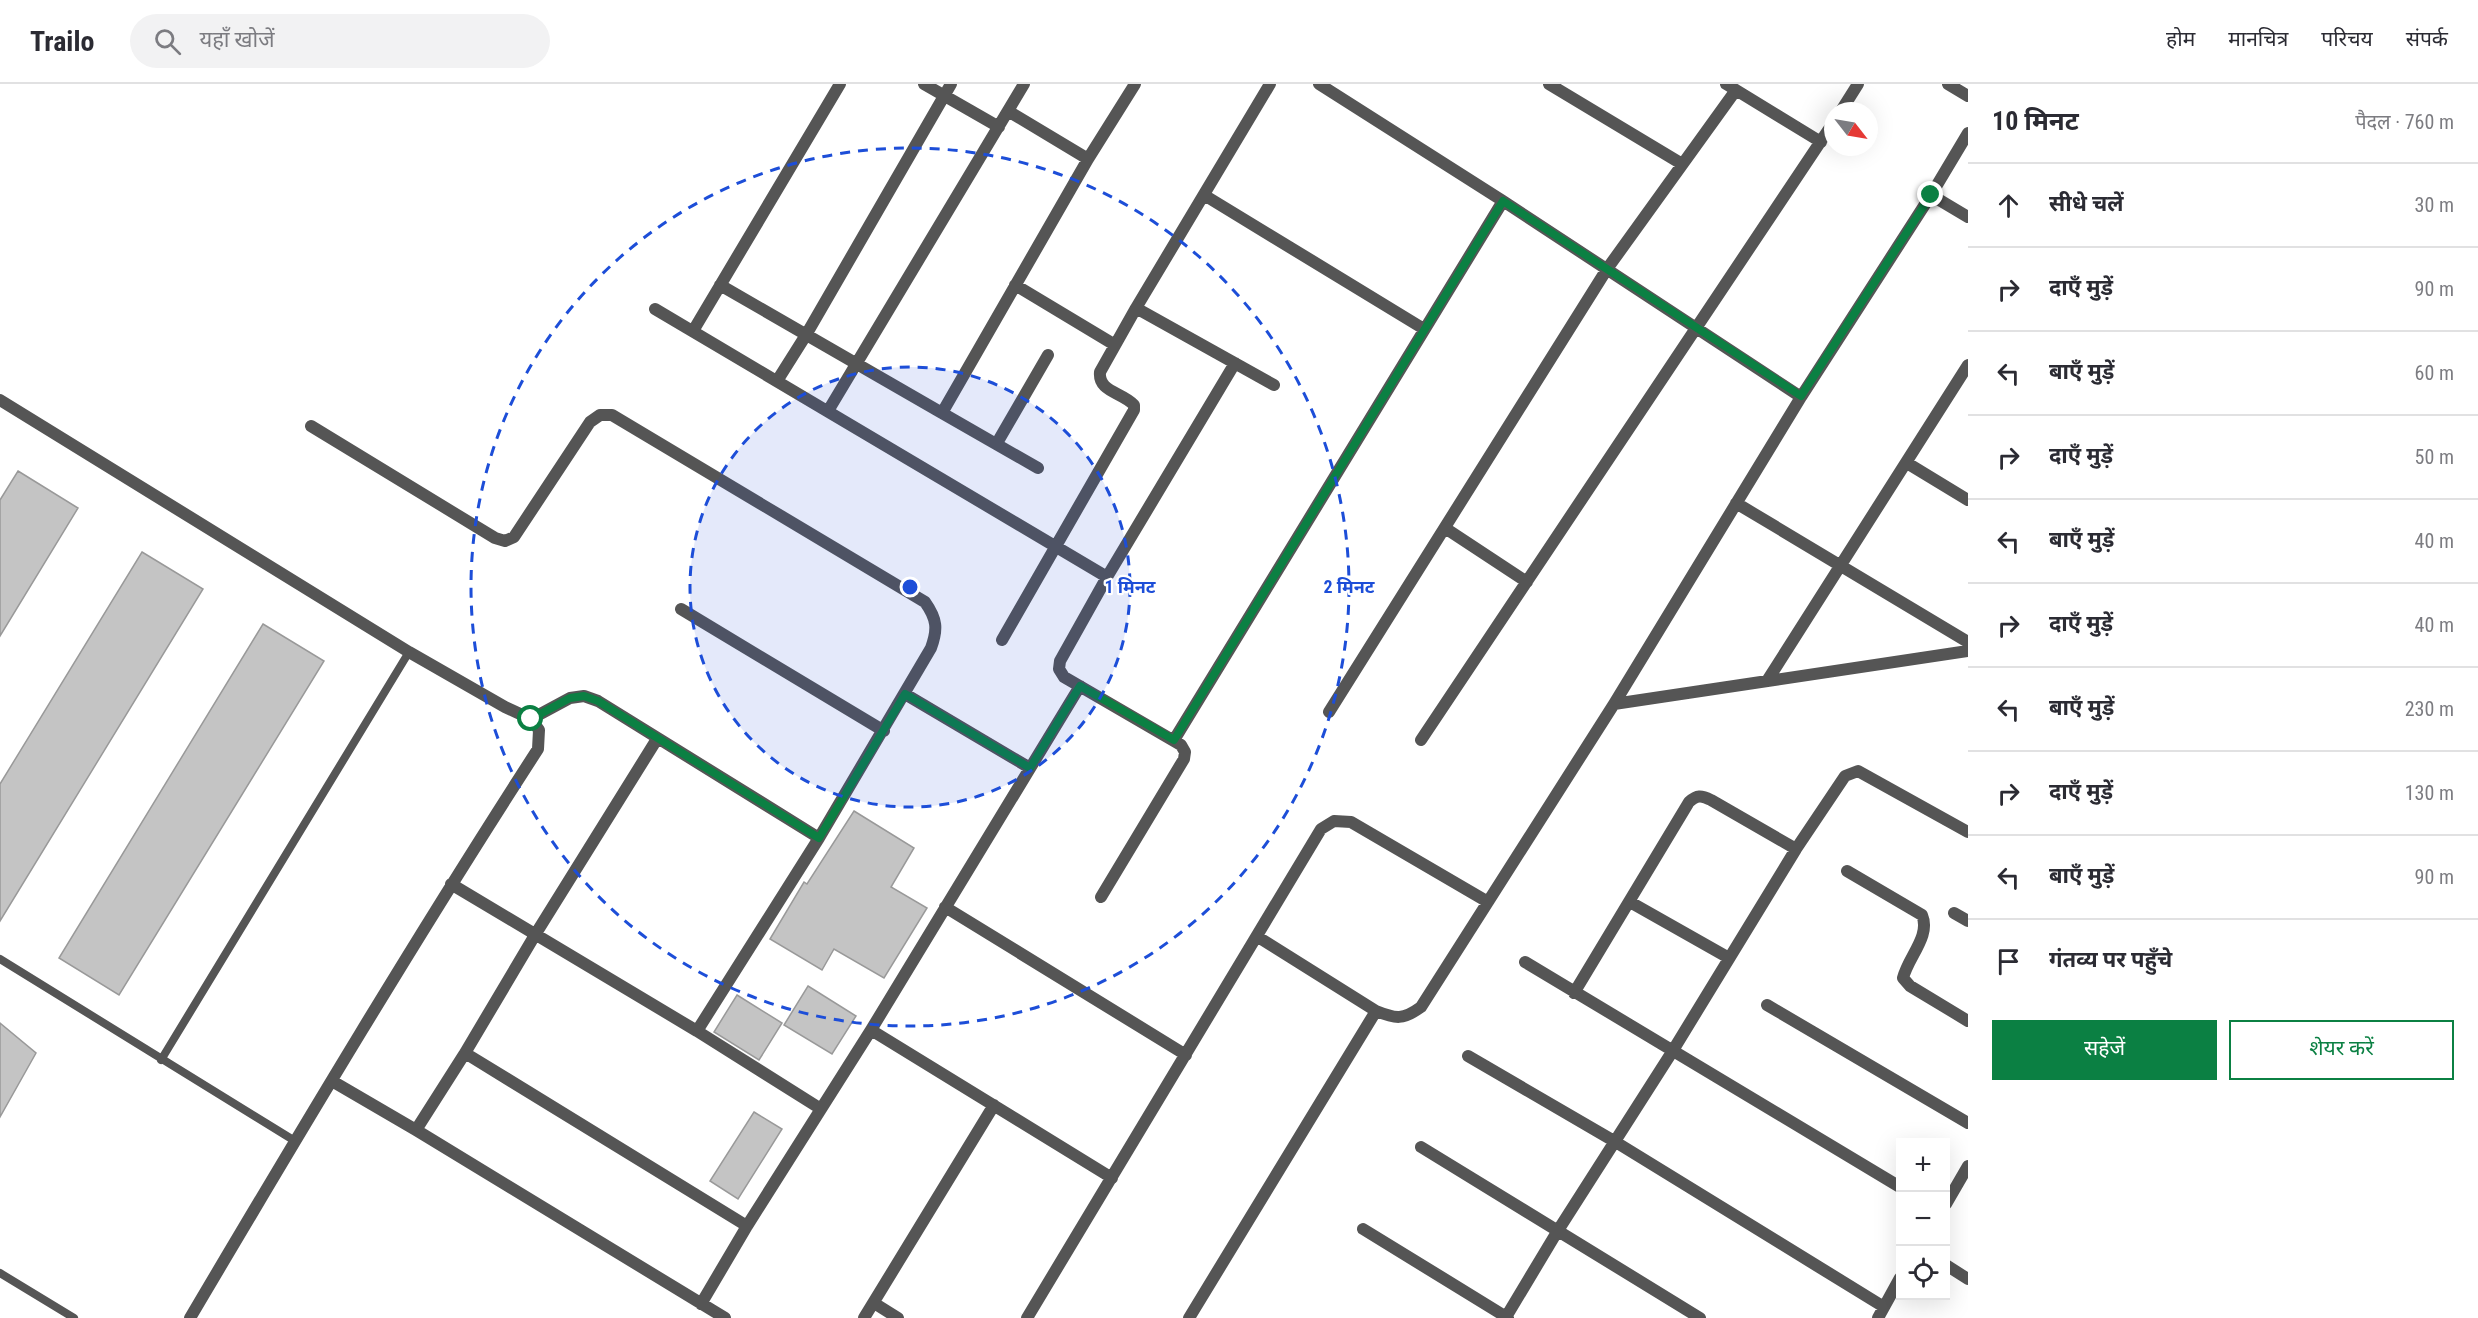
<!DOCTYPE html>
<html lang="hi">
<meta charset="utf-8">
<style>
body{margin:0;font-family:"Roboto Condensed","Noto Sans Devanagari",sans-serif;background:#f2f2f3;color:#2b2b33}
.controls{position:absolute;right:18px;bottom:18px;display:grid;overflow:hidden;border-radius:0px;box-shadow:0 6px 24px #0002}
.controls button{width:54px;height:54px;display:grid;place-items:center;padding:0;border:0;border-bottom:2px solid #e1e1e2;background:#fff;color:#2b2b33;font:30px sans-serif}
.compass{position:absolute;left:1824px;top:18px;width:54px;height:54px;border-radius:50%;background:#fff;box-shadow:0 6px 24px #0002;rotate:121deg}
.stop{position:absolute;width:18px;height:18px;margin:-14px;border:4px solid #0b8043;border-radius:50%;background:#fff}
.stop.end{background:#0b8043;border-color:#fff;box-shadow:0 2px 6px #0008}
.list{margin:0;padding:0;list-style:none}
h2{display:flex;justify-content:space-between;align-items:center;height:78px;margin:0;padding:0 24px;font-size:26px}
h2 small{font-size:20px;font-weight:400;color:#7c7c81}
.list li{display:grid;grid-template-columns:39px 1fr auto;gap:18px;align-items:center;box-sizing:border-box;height:84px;padding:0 24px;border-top:2px solid #e1e1e2}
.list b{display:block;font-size:22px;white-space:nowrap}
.list em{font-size:20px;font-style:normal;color:#7c7c81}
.actions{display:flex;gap:12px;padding:18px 24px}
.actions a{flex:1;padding:14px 0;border:2px solid #0b8043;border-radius:0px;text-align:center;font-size:21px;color:#0b8043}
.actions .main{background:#0b8043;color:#fff}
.icon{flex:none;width:33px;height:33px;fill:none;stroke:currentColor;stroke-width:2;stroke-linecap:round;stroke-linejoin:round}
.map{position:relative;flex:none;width:1968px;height:1234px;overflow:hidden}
header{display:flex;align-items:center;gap:36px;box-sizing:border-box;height:84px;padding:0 30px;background:#fff;border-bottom:2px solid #e1e1e2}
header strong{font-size:28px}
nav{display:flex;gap:33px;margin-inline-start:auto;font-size:21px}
.search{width:420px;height:54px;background:#f2f2f3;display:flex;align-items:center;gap:15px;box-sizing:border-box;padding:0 21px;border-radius:33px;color:#7c7c81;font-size:22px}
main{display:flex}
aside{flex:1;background:#fff}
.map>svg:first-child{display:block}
.building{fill:#c4c4c4;stroke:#999;stroke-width:1.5}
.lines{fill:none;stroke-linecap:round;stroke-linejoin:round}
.service{stroke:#555;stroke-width:8}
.minor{stroke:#555;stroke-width:12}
.route{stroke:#0b8043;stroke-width:8}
.ring{fill:none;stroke:#1d4ed8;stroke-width:3;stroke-dasharray:10 8}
.centre{fill:#1d4ed8;stroke:#fff;stroke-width:3}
.ring-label{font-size:18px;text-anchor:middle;font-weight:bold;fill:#1d4ed8;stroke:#fff;stroke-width:4.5;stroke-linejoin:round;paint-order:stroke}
</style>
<header>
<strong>Trailo</strong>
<div class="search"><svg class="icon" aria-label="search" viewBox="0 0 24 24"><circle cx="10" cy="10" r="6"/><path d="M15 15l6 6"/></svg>यहाँ खोजें</div>
<nav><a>होम</a><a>मानचित्र</a><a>परिचय</a><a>संपर्क</a></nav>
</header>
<main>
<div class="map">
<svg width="1968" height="1234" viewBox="0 0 1968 1234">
<rect width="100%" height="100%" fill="#fff"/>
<path class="building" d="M 18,387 L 78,424 L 0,552 L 0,416 Z
M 142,468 L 203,505 L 0,837 L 0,700 Z
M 263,540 L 324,577 L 119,911 L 59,874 Z
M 854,727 L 914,764 L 891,803 L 927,824 L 884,894 L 834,865 L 822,886 L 770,855 L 804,798 L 807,800 Z
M 808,902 L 856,932 L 832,970 L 784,941 Z
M 737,911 L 782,939 L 759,976 L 714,948 Z
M 0,939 L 36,969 L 0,1033 Z
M 754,1028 L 782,1045 L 738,1115 L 710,1097 Z"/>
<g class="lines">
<path class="service" d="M 0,875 L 295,1057
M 161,976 L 409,568
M 0,1189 L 74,1234"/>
<path class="minor" d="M 924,0 L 999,43
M 1319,0 L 1503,117 L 1801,313
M 1549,0 L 1682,80
M 1726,0 L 1821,58
M 1948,0 L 1968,12
M 1008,27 L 1088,75
M 1841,27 L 1858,0
M 1204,111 L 1424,245
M 1931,111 L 1968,133
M 720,201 L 942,329
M 1015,201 L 1115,261
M 1136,224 L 1274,301
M 655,225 L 1107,493
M 693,247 L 840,0
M 777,297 L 806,251 L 951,0
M 0,316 L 409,568 L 505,623 L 531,635 L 539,646 L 538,665 C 417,852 303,1043 190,1234
M 828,327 L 1024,0
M 311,342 L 495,454 L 505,457 L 514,453 L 590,338 L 600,331 L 612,331 L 925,518 C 937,535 938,545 931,564 L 819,754 L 697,947
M 997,359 L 1048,271
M 1907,379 L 1968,416
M 1038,384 L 942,329 L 1088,75 L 1135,0
M 1736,419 L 1968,558
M 1445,444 L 1527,498
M 681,525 L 884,647
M 1002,556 L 1134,326 L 1134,321 C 1122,308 1098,308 1100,288 L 1136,224 L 1270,0
M 1767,597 L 1968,281
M 905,610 L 1030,684
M 1614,620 L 1968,567
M 1329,628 L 1607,185 L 1736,6
M 531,635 L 570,614 L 584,612 L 598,617 L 819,754
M 1174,656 L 1503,117
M 1421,656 L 1833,39
M 1847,787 L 1922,831 C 1931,852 1908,873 1903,894 L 1910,902 L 1968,937
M 451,800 L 697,947 L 821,1025
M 1101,813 L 1184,675 L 1185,668 L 1181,661 L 1064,593 L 1059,585 L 1060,577 L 1107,493 L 1235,279
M 1630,818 L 1729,874
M 945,823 L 1186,971
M 1954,829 L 1968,837
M 1258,853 L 1376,927 C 1396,935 1403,936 1421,923 L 1614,620 L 1801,313 L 1931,111 L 1968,49
M 1525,878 L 1900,1103
M 1574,909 L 1689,718 C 1697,711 1701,711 1711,716 L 1796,765
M 1767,921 L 1968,1039
M 871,946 L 1112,1094
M 465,969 L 747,1142
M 1468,972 L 1614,1057 L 1884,1223
M 332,997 L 416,1046 L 725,1234
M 416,1046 L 465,969 L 535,851 L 657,655
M 1421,1063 L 1700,1234
M 1946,1120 L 1968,1082
M 1363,1145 L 1508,1234
M 1946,1181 L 1968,1195
M 874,1219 L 898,1234
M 701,1220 L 747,1142 L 871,946 L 1080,602
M 1506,1233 L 1557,1148 L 1672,968 L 1796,765 L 1845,692 L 1858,687 L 1968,748
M 864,1234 L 994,1021
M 1027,1234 L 1321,745 L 1334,737 L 1351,738 L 1488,818
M 1189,1234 L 1376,927
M 1878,1234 L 1900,1194"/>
</g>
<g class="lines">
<path class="route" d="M 531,635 L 570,614 L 584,612 L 598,617 L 819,754 L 905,610 L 1030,684 L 1080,602 L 1174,656 L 1503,117 L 1801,312 L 1931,111"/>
</g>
<circle cx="910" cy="503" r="220" fill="#1d4ed8" fill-opacity=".12"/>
<g class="ring">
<circle cx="910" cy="503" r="220"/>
<circle cx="910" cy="503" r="439"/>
</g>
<circle cx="910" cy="503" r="9" class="centre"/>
<g class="ring-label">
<text x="1130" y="509">1 मिनट</text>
<text x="1349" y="509">2 मिनट</text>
</g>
</svg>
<div class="controls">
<button>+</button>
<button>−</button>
<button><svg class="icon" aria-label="locate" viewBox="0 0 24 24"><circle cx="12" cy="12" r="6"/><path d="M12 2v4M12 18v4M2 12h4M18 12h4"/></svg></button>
</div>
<svg class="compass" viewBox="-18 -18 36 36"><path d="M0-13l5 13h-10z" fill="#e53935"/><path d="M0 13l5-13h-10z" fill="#7c7c81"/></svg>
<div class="stop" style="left:531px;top:635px"></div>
<div class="stop end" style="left:1931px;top:111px"></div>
</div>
<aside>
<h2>10 मिनट<small>पैदल · 760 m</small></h2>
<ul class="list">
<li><svg class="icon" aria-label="ahead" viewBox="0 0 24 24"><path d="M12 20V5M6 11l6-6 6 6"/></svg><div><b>सीधे चलें</b></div><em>30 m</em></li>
<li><svg class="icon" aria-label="right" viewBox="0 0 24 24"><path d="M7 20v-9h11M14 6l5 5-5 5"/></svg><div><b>दाएँ मुड़ें</b></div><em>90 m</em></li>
<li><svg class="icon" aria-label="left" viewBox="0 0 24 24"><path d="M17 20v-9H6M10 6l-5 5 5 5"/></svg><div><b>बाएँ मुड़ें</b></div><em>60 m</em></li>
<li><svg class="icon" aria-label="right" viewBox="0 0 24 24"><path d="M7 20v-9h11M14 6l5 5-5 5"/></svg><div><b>दाएँ मुड़ें</b></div><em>50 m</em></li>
<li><svg class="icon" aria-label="left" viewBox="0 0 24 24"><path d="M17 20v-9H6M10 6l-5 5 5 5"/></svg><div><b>बाएँ मुड़ें</b></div><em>40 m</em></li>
<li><svg class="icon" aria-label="right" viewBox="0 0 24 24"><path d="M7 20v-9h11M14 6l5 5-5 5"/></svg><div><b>दाएँ मुड़ें</b></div><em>40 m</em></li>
<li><svg class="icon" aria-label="left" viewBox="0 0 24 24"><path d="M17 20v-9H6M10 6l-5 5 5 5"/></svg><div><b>बाएँ मुड़ें</b></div><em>230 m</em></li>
<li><svg class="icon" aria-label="right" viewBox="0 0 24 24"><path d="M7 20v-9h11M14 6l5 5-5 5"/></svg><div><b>दाएँ मुड़ें</b></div><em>130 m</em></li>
<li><svg class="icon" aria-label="left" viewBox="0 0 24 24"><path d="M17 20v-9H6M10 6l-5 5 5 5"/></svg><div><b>बाएँ मुड़ें</b></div><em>90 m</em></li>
<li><svg class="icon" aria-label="arrive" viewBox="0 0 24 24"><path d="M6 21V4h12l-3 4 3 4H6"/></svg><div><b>गंतव्य पर पहुँचे</b></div></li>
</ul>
<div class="actions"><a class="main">सहेजें</a><a>शेयर करें</a></div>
</aside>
</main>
